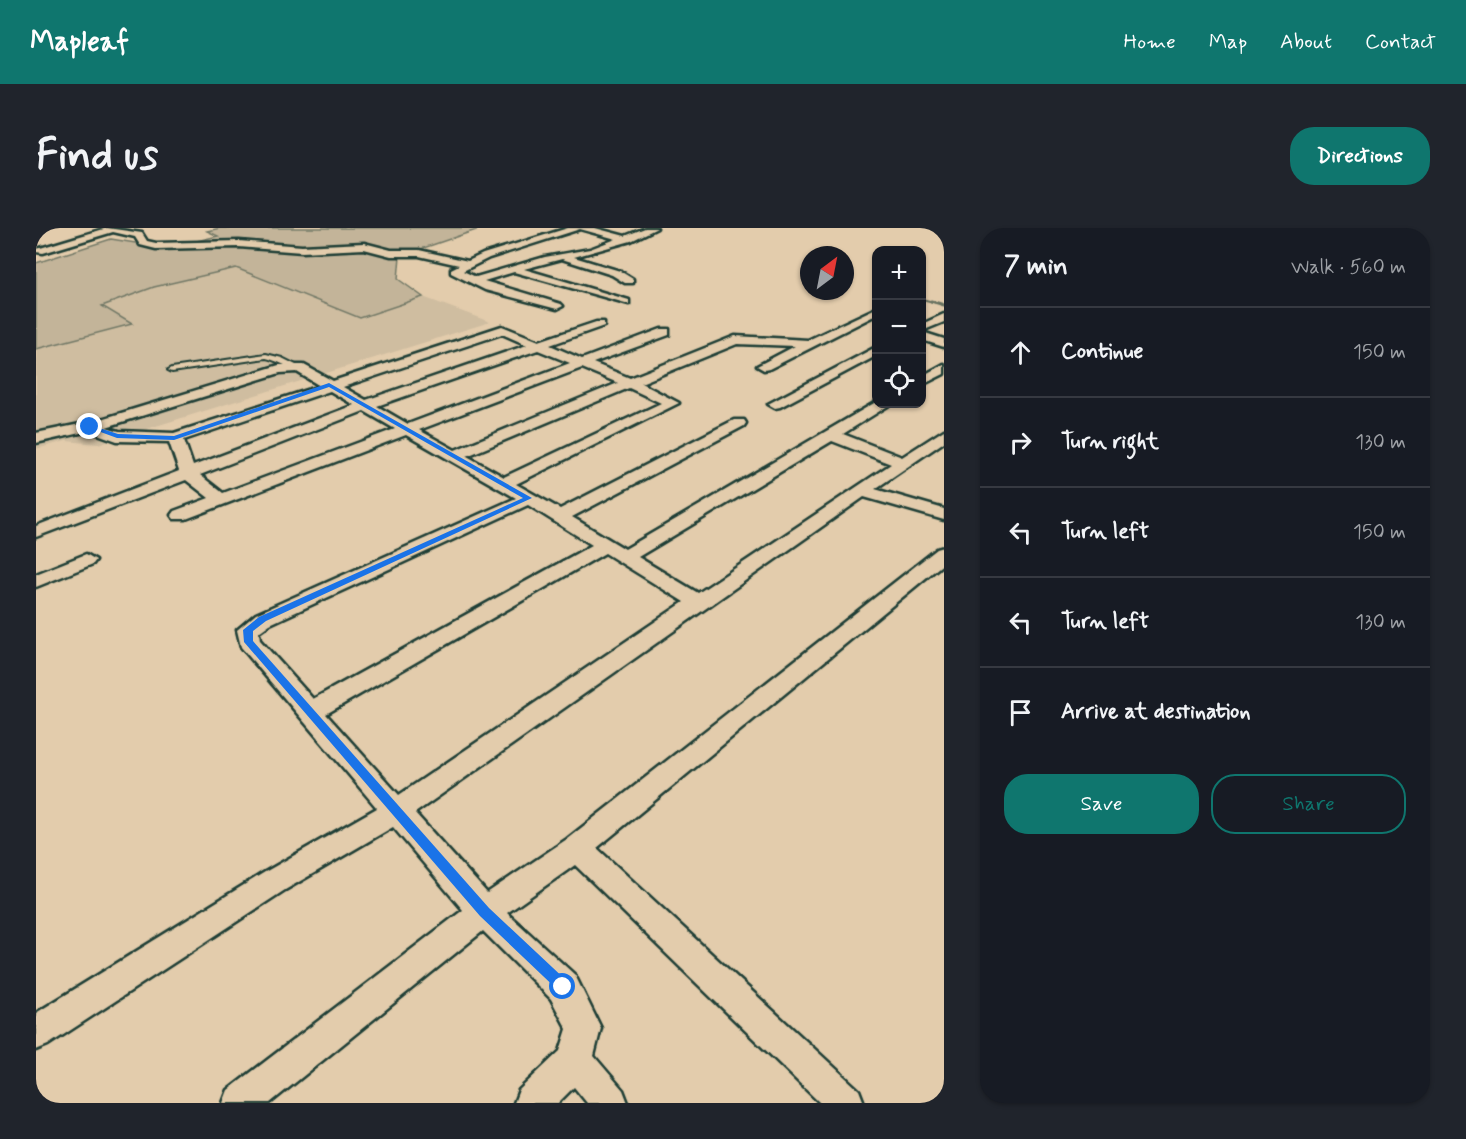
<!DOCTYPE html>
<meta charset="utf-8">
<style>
body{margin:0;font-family:Mynerve,sans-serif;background:#20242c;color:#f1f3f6}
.controls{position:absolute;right:18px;top:18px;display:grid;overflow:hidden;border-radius:12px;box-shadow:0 2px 4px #0004}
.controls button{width:54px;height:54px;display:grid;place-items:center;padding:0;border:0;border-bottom:2px solid #363941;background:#171b24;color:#f1f3f6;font:30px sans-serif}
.compass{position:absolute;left:764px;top:18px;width:54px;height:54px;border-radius:50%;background:#171b24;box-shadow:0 2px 4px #0004;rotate:32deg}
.stop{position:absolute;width:18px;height:18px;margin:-14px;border:4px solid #1a73e8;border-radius:50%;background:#fff}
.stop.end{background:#1a73e8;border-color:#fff;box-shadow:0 2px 6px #0008}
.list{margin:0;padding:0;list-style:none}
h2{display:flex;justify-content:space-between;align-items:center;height:78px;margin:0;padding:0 24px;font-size:26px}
h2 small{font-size:20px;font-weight:400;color:#9ea1a6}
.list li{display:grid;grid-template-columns:39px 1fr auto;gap:18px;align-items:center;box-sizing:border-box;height:90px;padding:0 24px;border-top:2px solid #363941}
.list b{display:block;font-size:22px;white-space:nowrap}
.list em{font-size:20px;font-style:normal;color:#9ea1a6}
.actions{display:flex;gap:12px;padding:18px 24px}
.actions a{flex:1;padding:14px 0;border:2px solid #0f766e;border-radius:24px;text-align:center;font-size:21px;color:#0f766e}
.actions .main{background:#0f766e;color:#fff}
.icon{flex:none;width:33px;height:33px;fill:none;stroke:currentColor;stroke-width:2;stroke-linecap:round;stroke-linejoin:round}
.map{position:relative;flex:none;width:908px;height:875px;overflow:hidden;border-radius:24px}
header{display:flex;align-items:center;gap:36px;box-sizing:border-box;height:84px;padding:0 30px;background:#0f766e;color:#fff}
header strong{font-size:28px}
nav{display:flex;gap:33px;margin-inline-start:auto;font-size:21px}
.intro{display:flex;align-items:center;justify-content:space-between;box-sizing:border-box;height:144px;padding:0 36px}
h1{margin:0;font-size:42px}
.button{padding:15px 27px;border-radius:24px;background:#0f766e;color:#fff;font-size:21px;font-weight:700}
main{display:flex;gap:36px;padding:0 36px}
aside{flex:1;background:#171b24;border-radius:24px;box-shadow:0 2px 4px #0004}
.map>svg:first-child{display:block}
.built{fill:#cfbda0}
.green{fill:#c3b499;stroke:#717866;stroke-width:1.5}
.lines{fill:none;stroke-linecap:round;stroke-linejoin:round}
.stream-far1{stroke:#66715f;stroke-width:2}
.stream{stroke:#66715f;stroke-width:3}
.service-casing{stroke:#1f3d34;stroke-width:4}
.minor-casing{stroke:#1f3d34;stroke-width:5}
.service{fill:#e3ccac;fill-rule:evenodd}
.minor{fill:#e3ccac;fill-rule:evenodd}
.route{fill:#1a73e8}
</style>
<header>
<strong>Mapleaf</strong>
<nav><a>Home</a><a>Map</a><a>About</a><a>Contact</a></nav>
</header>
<div class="intro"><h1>Find us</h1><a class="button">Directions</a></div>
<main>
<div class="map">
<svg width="908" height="875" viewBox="0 0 908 875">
<rect width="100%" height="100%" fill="#e3ccac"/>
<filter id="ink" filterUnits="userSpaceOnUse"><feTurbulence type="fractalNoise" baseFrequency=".0167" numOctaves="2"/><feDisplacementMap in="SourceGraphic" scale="12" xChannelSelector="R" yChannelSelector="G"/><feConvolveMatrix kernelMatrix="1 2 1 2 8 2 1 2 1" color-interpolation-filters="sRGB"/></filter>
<g filter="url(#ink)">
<path class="built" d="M 200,40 L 324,90 L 387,69 L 454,94 L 62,216 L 30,213 L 0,221 L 0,121 L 95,96 L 65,78 L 118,59 Z"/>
<path class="green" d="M 184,0 L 446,0 L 364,28 L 362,51 L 387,69 L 324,90 L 200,40 L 118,59 L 66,78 L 96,96 L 0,121 L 0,35 L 75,11 L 130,20 L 182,8 L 171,3 Z"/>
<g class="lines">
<path class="stream-far1" d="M 886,71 L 901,75"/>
<path class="stream" d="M 895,73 L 908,77"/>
<defs>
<path id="service" d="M 230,126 L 246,130 L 266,140 C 257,143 241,132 230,130 L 136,144 L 132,142 L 136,140 Z"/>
<path id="minor" d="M 71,0 L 106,5 L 111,13 L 120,15 L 203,13 L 266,18 L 328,15 L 355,22 L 383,22 L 432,33 L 447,26 L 532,0 L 559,0 L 589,8 L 609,0 L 621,0 L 595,13 L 538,29 L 584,43 L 597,51 L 597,55 L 589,55 L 576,47 L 526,31 L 488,41 L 593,72 L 593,76 L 478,44 L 448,53 L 525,76 L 527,78 L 521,81 L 449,62 L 415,45 L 415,41 L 423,37 L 383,28 L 355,28 L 328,21 L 266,24 L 203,19 L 120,21 L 104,17 L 99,9 L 77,4 L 7,25 L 0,24 L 1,21 ZM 544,1 L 580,11 L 554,21 L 509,29 L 440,49 L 427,43 L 453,30 Z
M 840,80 L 840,87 L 733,141 L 728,142 L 721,138 L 759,118 L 701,116 L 605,155 L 643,175 L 480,256 L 524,281 L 698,192 L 708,192 L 710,195 L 708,198 L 536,289 L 589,321 L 840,174 L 855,176 L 807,206 L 866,229 L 908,202 L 908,214 L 839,261 L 908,281 L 908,292 L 828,269 L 379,585 L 451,665 L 531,611 L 901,321 L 908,319 L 908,335 L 561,620 L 823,862 L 828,875 L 784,875 L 539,637 L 471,685 L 539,747 L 565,800 L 558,828 L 587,862 L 592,875 L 551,875 L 538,859 L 522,875 L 478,875 L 483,862 L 524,823 L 531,801 L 515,771 L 447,703 L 234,875 L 187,875 L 192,862 L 427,682 L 357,599 L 249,662 L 12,817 L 0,822 L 0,785 L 229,644 L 341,580 L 205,419 L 201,402 L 220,386 L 480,270 L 370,207 L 150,291 L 138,291 L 135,287 L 138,283 L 173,270 L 150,252 L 0,309 L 0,298 L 143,243 L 133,214 L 81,213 L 53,203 L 0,215 L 0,205 L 59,193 L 243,137 L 268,137 L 297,153 L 466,98 L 503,113 L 560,94 L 568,94 L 568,98 L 514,117 L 546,131 L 625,101 L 633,101 L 633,107 L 557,135 L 594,150 L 699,108 L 772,112 ZM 466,106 L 491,117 L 330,172 L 307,159 ZM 502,122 L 534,135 L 372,196 L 341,178 ZM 546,140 L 582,155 L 419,222 L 383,202 ZM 261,144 L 284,158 L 138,205 L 83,203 L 70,199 L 244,145 ZM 593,160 L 625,175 L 468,249 L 431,228 ZM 294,163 L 318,177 L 157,238 L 148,212 ZM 328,183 L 359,201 L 187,265 L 164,247 ZM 796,213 L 855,236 L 662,365 L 602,329 ZM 492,277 L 556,317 L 277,471 L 224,412 L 223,404 L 234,396 ZM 569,325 L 648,374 L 363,567 L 290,486 Z
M 908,86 L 908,94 L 886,103 L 886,96 Z
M 886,104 L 908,111 L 908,119 L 886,112 Z
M 840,119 L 840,128 L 744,179 L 739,180 L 732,176 Z
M 908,136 L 908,146 L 886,157 L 886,148 Z
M 50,326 L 60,332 L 57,336 L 0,359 L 0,346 Z"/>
</defs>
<use href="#service" class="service-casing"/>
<use href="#minor" class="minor-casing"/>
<use href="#service" class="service"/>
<use href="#minor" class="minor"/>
</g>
</g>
<path class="route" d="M 293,155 L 496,270 L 230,393 L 217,403 L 217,413 L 453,680 L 532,754 L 532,764 L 527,767 L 444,688 L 208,414 L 207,402 L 223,389 L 487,270 L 293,159 L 138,212 L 81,210 L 51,199 L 54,197 L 82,206 L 138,208 Z"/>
</svg>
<div class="controls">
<button>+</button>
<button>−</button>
<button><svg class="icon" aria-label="locate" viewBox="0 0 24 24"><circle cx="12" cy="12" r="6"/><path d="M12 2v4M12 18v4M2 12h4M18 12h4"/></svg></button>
</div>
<svg class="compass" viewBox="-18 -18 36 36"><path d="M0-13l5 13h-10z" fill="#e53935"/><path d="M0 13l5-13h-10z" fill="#9ea1a6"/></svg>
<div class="stop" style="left:527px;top:759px"></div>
<div class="stop end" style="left:54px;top:199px"></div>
</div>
<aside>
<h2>7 min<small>Walk · 560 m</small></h2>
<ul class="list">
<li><svg class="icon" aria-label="ahead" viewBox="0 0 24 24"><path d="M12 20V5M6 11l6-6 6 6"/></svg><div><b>Continue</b></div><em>150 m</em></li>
<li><svg class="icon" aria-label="right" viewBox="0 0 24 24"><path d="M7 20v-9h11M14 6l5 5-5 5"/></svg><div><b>Turn right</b></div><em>130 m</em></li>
<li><svg class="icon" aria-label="left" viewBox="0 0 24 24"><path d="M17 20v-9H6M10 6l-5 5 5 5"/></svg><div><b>Turn left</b></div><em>150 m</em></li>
<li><svg class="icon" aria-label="left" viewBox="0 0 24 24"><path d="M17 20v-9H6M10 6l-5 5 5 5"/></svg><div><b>Turn left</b></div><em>130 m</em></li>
<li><svg class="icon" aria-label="arrive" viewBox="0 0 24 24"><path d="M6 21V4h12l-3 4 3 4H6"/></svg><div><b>Arrive at destination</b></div></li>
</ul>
<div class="actions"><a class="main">Save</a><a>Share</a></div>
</aside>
</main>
